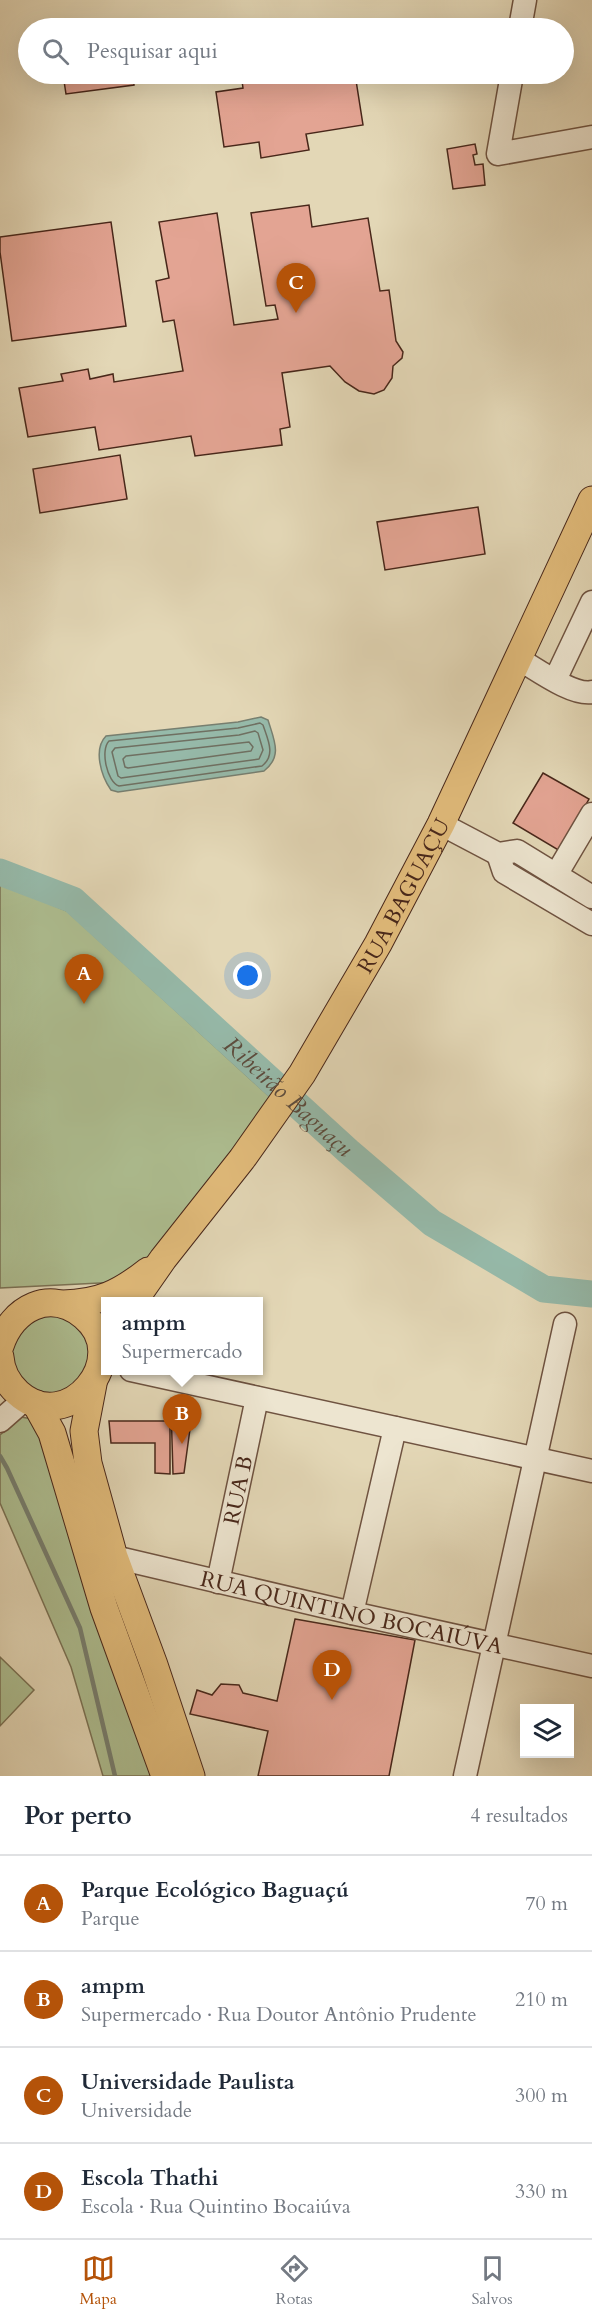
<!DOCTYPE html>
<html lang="pt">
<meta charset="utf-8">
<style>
body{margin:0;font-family:Cardo,serif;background:#f6f6f7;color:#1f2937}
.controls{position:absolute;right:18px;bottom:18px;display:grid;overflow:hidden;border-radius:0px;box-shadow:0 6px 24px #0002}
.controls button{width:54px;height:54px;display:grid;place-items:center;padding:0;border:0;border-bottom:2px solid #e0e1e3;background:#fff;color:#1f2937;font:30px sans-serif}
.you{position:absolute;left:248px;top:976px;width:21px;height:21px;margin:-15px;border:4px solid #fff;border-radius:50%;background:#1a73e8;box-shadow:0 0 0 9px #1a73e833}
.badge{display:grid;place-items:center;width:39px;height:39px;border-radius:50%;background:#b45309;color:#fff;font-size:20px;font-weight:700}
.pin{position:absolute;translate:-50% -50px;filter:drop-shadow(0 2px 3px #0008)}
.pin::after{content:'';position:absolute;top:32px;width:21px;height:18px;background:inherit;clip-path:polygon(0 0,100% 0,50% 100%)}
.popup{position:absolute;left:101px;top:1297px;width:162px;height:78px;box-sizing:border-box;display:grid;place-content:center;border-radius:0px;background:#fff;filter:drop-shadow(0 2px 4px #0005);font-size:20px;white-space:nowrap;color:#747a83}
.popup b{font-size:22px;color:#1f2937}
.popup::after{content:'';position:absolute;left:50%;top:100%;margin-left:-12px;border:12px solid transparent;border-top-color:#fff}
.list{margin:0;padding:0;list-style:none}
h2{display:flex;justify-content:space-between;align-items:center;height:78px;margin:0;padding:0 24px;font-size:26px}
h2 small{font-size:20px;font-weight:400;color:#747a83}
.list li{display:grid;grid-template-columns:39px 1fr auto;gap:18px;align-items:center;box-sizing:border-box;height:96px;padding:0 24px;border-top:2px solid #e0e1e3}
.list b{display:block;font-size:22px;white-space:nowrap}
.list p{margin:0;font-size:20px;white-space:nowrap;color:#747a83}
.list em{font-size:20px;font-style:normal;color:#747a83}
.icon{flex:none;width:33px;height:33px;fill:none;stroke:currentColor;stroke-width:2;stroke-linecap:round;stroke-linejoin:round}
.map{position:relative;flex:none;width:592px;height:1776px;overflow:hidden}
.search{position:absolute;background:#fff;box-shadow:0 6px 24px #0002;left:18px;right:18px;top:18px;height:66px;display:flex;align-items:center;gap:15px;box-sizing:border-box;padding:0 21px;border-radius:33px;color:#747a83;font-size:22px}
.sheet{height:462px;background:#fff}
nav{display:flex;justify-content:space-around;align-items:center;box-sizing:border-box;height:84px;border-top:2px solid #e0e1e3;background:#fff;font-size:16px;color:#747a83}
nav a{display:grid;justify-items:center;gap:3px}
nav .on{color:#b45309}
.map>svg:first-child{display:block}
.green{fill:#aebf92;stroke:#7b7356;stroke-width:1.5}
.water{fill:#96baaa;stroke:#777f70;stroke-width:1.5}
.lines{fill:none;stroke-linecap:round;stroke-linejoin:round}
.shore{stroke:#6f7062;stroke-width:1.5}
.stream{stroke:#777f70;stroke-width:4.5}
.river{stroke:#96baaa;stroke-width:27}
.building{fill:#e3a493;stroke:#48271a;stroke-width:1.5}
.minor-casing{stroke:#6f5341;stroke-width:25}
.major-casing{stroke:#48271a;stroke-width:29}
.minor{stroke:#ede5d0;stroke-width:22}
.major{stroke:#e2bc7b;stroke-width:27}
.labels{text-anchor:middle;stroke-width:6;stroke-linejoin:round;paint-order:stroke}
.street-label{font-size:22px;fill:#48271a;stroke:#ede5d0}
.water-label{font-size:24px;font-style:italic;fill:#5c4c3e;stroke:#ede5d0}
</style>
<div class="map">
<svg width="592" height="1776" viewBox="0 0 592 1776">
<rect width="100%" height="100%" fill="#e3d7b6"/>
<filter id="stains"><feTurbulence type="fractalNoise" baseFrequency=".00333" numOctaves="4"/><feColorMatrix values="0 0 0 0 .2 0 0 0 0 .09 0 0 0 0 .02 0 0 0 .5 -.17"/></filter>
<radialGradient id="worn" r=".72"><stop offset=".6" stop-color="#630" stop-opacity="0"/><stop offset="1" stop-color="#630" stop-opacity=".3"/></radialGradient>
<path class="green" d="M 0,883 L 67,911 L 270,1097 L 163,1249 L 120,1282 L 0,1288 Z
M 53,1314 L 69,1318 L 89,1343 L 90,1359 L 86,1374 L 62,1394 L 31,1391 L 11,1367 C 14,1326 14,1326 53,1314 Z
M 21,1417 L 38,1420 L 162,1776 L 103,1776 L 71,1667 L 0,1503 L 0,1435 Z
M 0,1657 L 34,1690 L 0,1726 Z"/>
<path class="water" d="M 261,717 L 268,720 C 274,740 283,756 264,771 L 118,792 L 111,790 C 101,776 93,749 106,736 L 238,722 Z"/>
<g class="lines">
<path class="shore" d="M 260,723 L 263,725 C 268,740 276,755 262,766 L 119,786 C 107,782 100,750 109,741 L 238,728 Z
M 255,731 L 258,733 L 263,750 L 259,759 L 121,778 L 118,776 L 112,752 L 115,748 L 239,735 Z
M 249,742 L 253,747 L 251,751 L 128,768 L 125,767 L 123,759 L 126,756 Z"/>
<path class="stream" d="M 0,1456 L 7,1468 L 80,1628 L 115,1776"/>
<path class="river" id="s1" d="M 0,872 L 73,900 L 348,1151 L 432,1223 L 544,1289 L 592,1294"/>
</g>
<path class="building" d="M 117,74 L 133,74 L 134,85 L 66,94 L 64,81 Z
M 292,74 L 303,74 L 304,79 L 337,74 L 355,74 L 363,125 L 306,134 L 309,150 L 261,158 L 259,142 L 224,147 L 216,92 L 243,88 L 242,81 Z
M 475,144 L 477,154 L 473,155 L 475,165 L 483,164 L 485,185 L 453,189 L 447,149 Z
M 309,205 L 312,227 L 368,218 L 380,291 L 389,290 L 396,341 L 403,352 L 402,358 L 393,366 L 392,378 L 384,390 L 374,394 L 359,391 L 345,382 L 330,366 L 282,373 L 290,427 L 280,429 L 282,445 L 195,456 L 191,436 L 99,450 L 95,427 L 28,437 L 19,388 L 63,381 L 61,374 L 88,369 L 90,379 L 113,374 L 114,382 L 183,371 L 174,320 L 163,322 L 156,281 L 169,278 L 159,222 L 217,213 L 234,325 L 278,319 L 275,305 L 266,306 L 251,213 Z
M 111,222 L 126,326 L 12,341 L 0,252 L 0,237 Z
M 120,455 L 127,499 L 40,513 L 33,469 Z
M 478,507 L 485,554 L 385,570 L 377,522 Z
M 543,773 L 589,799 L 560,851 L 513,823 Z
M 171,1407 L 193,1407 L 184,1473 L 173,1474 Z
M 109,1421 L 170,1421 L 170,1474 L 155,1473 L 155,1443 L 111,1443 Z
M 295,1619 L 415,1640 L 389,1776 L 258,1776 L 268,1731 L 190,1714 L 197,1690 L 212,1695 L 221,1684 L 239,1685 L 243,1693 L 277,1701 Z"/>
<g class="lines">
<defs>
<g id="minor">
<path d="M 520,28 L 525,0"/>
<path d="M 512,74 L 498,154 L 592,137"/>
<path d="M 517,658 C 535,668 572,696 592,692"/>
<path d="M 555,680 L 592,602"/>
<path d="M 441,824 L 498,854 L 517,851 L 592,897"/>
<path d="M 498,854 L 504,872 L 592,924"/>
<path d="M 556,875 L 592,814"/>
<path d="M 131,1370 L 592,1471"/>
<path d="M 0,1421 L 25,1399"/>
<path id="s2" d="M 114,1557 L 352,1613 L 592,1666"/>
<path id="s3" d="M 218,1582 L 257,1398"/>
<path d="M 352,1613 L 395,1428"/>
<path d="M 465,1776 L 565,1324"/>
</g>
<g id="major">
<path id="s4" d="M 133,1302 L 163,1259 L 242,1159 L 302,1074 L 378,944 L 441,824 L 592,500"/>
<path d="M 63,1304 C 99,1303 119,1294 148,1271"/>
<path d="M 0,1346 C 12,1308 50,1288 84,1316 C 134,1357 68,1438 18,1393 C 7,1383 1,1372 0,1357"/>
<path d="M 93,1384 L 84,1431 L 88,1463 L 114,1557 L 154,1665 L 191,1776"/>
<path d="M 36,1404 L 52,1433 L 104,1608 L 165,1776"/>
</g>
</defs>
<use href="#minor" class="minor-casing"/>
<use href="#major" class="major-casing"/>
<use href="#minor" class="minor"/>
<use href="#major" class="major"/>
</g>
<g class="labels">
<g class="street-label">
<text dy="8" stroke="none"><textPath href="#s4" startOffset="489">RUA BAGUAÇU</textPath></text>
<text dy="8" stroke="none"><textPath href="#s3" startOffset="94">RUA B</textPath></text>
<text dy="8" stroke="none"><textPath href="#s2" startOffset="244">RUA QUINTINO BOCAIÚVA</textPath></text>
</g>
<g class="water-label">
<text dy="8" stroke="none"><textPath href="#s1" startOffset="370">Ribeirão Baguaçu</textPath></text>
</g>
</g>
<rect width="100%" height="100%" filter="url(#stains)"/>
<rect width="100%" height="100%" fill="url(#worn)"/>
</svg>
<div class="controls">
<button><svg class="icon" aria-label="layers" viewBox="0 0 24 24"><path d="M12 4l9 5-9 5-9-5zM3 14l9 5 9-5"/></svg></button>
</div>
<div class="you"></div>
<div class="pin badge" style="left:84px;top:1004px">A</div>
<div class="pin badge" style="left:182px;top:1444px">B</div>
<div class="popup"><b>ampm</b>Supermercado</div>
<div class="pin badge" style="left:296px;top:313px">C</div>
<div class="pin badge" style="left:332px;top:1700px">D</div>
<div class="search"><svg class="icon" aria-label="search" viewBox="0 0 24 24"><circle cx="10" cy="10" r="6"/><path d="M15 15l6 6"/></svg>Pesquisar aqui</div>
</div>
<section class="sheet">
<h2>Por perto<small>4 resultados</small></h2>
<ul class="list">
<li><span class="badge">A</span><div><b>Parque Ecológico Baguaçú</b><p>Parque</p></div><em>70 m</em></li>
<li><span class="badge">B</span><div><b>ampm</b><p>Supermercado · Rua Doutor Antônio Prudente</p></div><em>210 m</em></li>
<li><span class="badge">C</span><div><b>Universidade Paulista</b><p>Universidade</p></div><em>300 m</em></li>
<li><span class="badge">D</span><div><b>Escola Thathi</b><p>Escola · Rua Quintino Bocaiúva</p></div><em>330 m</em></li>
</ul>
</section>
<nav>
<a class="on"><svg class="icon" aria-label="map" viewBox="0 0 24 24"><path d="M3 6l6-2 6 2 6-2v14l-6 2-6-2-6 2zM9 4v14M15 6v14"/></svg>Mapa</a>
<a><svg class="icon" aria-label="directions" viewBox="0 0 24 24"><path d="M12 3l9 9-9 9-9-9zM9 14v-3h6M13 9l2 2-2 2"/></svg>Rotas</a>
<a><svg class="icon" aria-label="saved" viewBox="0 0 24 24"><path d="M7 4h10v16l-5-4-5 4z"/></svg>Salvos</a>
</nav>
